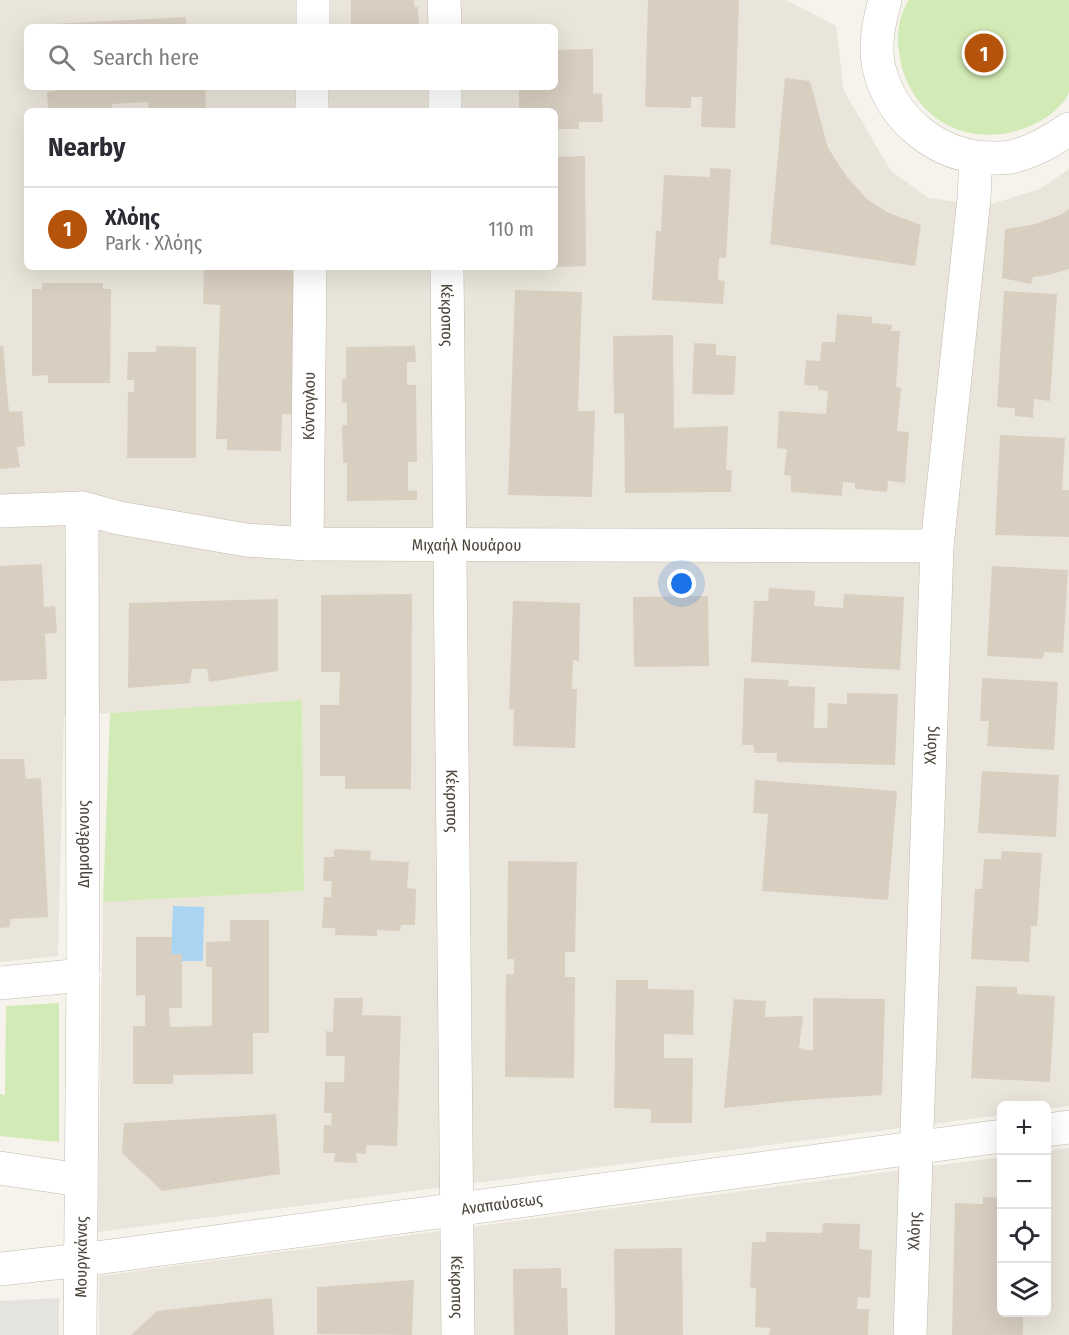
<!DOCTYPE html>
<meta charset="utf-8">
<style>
body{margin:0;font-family:"Fira Sans Condensed",sans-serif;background:#f7f7f7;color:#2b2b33}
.controls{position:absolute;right:18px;bottom:18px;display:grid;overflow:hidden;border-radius:9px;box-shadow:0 6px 24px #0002}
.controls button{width:54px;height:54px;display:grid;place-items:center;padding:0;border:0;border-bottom:2px solid #e1e1e2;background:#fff;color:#2b2b33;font:30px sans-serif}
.you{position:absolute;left:682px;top:584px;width:21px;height:21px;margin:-15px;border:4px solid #fff;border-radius:50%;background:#1a73e8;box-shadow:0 0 0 9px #1a73e833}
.badge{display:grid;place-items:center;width:39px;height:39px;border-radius:50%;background:#b45309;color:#fff;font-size:20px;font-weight:700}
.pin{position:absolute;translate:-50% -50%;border:3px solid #fff;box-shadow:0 2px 6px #0006}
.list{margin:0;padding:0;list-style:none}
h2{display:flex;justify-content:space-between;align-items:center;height:78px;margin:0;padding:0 24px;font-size:26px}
h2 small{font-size:20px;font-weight:400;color:#7c7c81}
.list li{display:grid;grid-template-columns:39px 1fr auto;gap:18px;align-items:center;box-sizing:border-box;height:84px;padding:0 24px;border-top:2px solid #e1e1e2}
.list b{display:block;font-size:22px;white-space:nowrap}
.list p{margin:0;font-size:20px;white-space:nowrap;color:#7c7c81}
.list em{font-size:20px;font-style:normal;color:#7c7c81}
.icon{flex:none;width:33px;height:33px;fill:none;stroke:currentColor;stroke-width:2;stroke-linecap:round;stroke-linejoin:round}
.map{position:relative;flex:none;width:1069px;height:1335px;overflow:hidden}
.search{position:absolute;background:#fff;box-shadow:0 6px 24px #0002;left:24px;top:24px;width:534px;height:66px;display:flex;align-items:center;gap:15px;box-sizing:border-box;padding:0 21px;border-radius:9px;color:#7c7c81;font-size:22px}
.panel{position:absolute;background:#fff;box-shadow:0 6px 24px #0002;left:24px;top:108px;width:534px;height:162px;border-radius:9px}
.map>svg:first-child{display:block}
.residential{fill:#eae5da;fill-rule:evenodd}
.green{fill:#d2eab5}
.parking{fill:#e5e3e0}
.water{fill:#a9d4f2}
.building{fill:#d8cfc1}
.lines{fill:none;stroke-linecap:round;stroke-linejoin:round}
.minor-casing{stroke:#c2bbae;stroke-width:34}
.minor{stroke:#fff;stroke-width:33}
.labels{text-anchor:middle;stroke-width:5;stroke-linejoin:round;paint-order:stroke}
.street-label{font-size:16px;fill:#4b4439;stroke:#fff}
</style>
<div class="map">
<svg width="1069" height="1335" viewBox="0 0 1069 1335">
<rect width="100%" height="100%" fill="#f6f3ec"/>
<path class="residential" d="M 0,0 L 786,0 L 836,26 L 844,91 L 891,171 L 929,198 L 985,206 L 1040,189 L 1069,169 L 1069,1106 L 1047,1109 L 1046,1106 L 1002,1106 L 1001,1115 L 98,1232 L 103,902 L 304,891 L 302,700 L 64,716 L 58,956 L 0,962 ZM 27,27 L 555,27 L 555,87 L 27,87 ZM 27,111 L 555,111 L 555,267 L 27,267 Z
M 1069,1148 L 1069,1335 L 99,1335 L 99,1276 L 1001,1157 L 1002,1312 L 1046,1312 L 1047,1151 Z"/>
<path class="green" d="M 909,0 L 1069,0 C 1069,21 1069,43 1069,64 C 1069,72 1069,83 1069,91 C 1067,102 1051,115 1042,120 C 980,156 908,124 899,52 C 896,34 899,15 909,0 Z
M 302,700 L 304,891 L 103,902 L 110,713 Z
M 59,1003 L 59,1142 L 0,1136 L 0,1094 L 5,1095 L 6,1006 Z"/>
<path class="parking" d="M 59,1298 L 59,1335 L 0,1335 L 0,1301 Z"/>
<path class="water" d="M 173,906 L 204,907 L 203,961 L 182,961 L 182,954 L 171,954 Z"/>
<path class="building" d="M 351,0 L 414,0 L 414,7 L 418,7 L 419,27 L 351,27 Z
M 648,0 L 739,0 L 735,128 L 701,127 L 702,97 L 691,97 L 691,108 L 645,107 Z
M 186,17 L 186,25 L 202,24 L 202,27 L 53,27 L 53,24 Z
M 593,49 L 593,94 L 602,93 L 603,122 L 579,122 L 579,129 L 558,129 L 558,122 L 555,122 L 555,111 L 519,111 L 519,87 L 555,87 L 555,50 Z
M 785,78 L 810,81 L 828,148 L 847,177 L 868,200 L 889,213 L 921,225 L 915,266 L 770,244 Z
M 56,87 L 205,87 L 206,111 L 149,111 L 148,102 L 112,104 L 112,111 L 48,111 L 47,92 L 56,91 Z
M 585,156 L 586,266 L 555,267 L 555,157 Z
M 710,168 L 731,169 L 726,258 L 719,258 L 718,280 L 725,281 L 723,304 L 652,300 L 656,231 L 661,231 L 664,175 L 710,177 Z
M 1069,209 L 1069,269 L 1049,275 L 1033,277 L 1031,284 L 1002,278 L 1005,229 L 1032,225 L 1060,215 Z
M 238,267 L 283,267 L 282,270 L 297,271 L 293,414 L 282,414 L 281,451 L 227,450 L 227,439 L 216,439 L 220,305 L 203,304 L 204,268 L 238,269 Z
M 42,283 L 103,283 L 103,289 L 111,289 L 110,383 L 48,383 L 48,375 L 32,376 L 32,289 L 42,289 Z
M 515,290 L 582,292 L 578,411 L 595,411 L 592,497 L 508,495 Z
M 1004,291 L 1057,294 L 1050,401 L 1034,399 L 1033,418 L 1015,416 L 1015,408 L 997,407 Z
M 837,314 L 872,317 L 872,323 L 892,325 L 891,331 L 900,331 L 896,387 L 901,388 L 897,431 L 909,432 L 905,483 L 888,481 L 887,492 L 855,489 L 855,483 L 843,482 L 842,496 L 791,492 L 791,476 L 784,475 L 787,449 L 777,448 L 779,411 L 826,414 L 828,391 L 818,390 L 818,386 L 804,385 L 806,360 L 820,361 L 822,342 L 835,342 Z
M 673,335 L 674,428 L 728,426 L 726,470 L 732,470 L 731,492 L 625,493 L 624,413 L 614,414 L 613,336 Z
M 694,343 L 716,344 L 716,355 L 736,356 L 734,395 L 692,394 Z
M 0,346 L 3,346 L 9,412 L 22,411 L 25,446 L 17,447 L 20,467 L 0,469 Z
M 156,346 L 196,347 L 196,458 L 127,458 L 128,392 L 134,392 L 134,380 L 127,380 L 128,352 L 156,352 Z
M 415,346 L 416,362 L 407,362 L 407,385 L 416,385 L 417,462 L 408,462 L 408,491 L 417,490 L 417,500 L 347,501 L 347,463 L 343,463 L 342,425 L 347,425 L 347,403 L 342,403 L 342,379 L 346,379 L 346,347 Z
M 1000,435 L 1065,438 L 1062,490 L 1069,490 L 1069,537 L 995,535 Z
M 42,564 L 44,607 L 55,606 L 57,633 L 45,634 L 47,679 L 0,681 L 0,566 Z
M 992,566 L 1068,570 L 1063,653 L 1044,652 L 1043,659 L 987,656 Z
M 769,588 L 815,591 L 814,606 L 843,608 L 844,594 L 904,597 L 900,670 L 751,662 L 754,601 L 768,601 Z
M 412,594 L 411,789 L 345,789 L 345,776 L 320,776 L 320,705 L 339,705 L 340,672 L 321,672 L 321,595 Z
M 708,596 L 709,666 L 634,667 L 633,597 Z
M 278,599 L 278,671 L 209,682 L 207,669 L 192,669 L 190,683 L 128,688 L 129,603 Z
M 513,601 L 580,603 L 579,661 L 573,660 L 572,689 L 577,689 L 575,748 L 513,746 L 514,709 L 509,709 Z
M 744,678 L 789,680 L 788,686 L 815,687 L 814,728 L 827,728 L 828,703 L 847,704 L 847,693 L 898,694 L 895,765 L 777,762 L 777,753 L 754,753 L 754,745 L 742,745 Z
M 982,678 L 1058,682 L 1054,750 L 987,746 L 989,721 L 980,721 Z
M 0,759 L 24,759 L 26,779 L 41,778 L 48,917 L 10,919 L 10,927 L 0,928 Z
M 982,771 L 1059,775 L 1056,837 L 978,833 Z
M 755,780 L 897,791 L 888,900 L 762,891 L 768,814 L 753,813 Z
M 334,849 L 371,851 L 370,860 L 409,862 L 407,888 L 416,889 L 415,925 L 401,925 L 400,931 L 377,930 L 377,936 L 335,935 L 335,928 L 322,928 L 324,897 L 331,897 L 332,881 L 323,881 L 324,857 L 334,857 Z
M 1002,851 L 1042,853 L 1037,926 L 1031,926 L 1029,962 L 971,959 L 975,889 L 982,889 L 984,859 L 1001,859 Z
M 508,861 L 577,862 L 575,952 L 565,952 L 565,977 L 575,977 L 574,1078 L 505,1077 L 506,974 L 514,974 L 514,959 L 507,959 Z
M 230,920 L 269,920 L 269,1033 L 253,1033 L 253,1074 L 173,1075 L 173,1084 L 133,1084 L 133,1026 L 145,1026 L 145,995 L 136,996 L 136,937 L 172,937 L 171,954 L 182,954 L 182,1008 L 169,1008 L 170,1027 L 212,1026 L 212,967 L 206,967 L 206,942 L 230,941 Z
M 616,980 L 648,980 L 648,989 L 694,990 L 693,1035 L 664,1034 L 664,1058 L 693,1058 L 692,1123 L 651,1123 L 651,1109 L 614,1108 Z
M 976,986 L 1017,987 L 1017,994 L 1055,996 L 1050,1082 L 971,1078 Z
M 334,998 L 363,998 L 362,1015 L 401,1016 L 397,1146 L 366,1145 L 366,1154 L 356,1153 L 357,1163 L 334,1162 L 335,1153 L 323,1153 L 324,1125 L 331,1125 L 332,1113 L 324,1113 L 325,1082 L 344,1082 L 345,1056 L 326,1056 L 326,1031 L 333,1032 Z
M 813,998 L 885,999 L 882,1095 L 802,1100 L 724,1108 L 734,999 L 766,1001 L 765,1017 L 803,1016 L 799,1048 L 805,1050 L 813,1050 Z
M 276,1114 L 280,1174 L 162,1191 L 122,1153 L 124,1123 Z
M 983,1197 L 1002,1198 L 1002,1312 L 1023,1312 L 1023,1335 L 952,1335 L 955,1203 L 983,1204 Z
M 823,1223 L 860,1224 L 859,1249 L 872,1250 L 870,1298 L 858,1297 L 857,1309 L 869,1309 L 868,1335 L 769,1335 L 770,1328 L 755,1327 L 756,1288 L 750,1287 L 752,1242 L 766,1242 L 766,1232 L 822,1233 Z
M 682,1248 L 683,1335 L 615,1335 L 614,1249 Z
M 561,1268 L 561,1288 L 567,1288 L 568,1335 L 514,1335 L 513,1269 Z
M 414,1280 L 412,1335 L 317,1334 L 317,1287 Z
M 272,1298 L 274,1335 L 131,1335 L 157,1311 Z"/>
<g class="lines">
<defs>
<g id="minor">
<path d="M 444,0 L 445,27"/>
<path d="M 885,0 C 879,22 874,45 879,68 C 892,121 939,158 993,158 C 999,158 1006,158 1011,157 C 1033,152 1051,141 1069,129"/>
<path d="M 313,27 L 313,0"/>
<path d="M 445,87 L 445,111"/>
<path d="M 312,111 L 312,87"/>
<path id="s1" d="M 447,267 L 458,1335"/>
<path id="s2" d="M 0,511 L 82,508 L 119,518 L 246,540 L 307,544 L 937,546"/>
<path id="s3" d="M 307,544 L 310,267"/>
<path d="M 0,983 L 83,975"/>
<path d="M 1046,1130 L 1069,1127"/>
<path d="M 0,1168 L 80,1180"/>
<path id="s4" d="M 0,1269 L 81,1260 L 1002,1136"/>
<path id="s5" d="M 80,1335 L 83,975 L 82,508"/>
<path id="s6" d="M 910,1335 L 937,546 L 974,198 L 976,158"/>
</g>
</defs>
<use href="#minor" class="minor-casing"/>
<use href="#minor" class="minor"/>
</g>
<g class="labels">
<g class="street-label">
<text dy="6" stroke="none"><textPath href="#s1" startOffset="48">Κέκροπος</textPath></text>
<text dy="6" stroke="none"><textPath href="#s3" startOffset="138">Κόντογλου</textPath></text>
<text dy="6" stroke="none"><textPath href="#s2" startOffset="470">Μιχαήλ Νουάρου</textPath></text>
<text dy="6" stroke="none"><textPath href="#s6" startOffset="590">Χλόης</textPath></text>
<text dy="6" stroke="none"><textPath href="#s1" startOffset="534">Κέκροπος</textPath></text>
<text transform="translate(83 844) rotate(-90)" y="6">Δημοσθένους</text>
<text dy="6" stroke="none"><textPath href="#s4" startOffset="506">Αναπαύσεως</textPath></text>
<text dy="6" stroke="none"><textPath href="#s6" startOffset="104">Χλόης</textPath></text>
<text dy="6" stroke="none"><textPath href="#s5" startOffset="78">Μουργκάνας</textPath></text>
<text dy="6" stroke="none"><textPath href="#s1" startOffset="1020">Κέκροπος</textPath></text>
</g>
</g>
</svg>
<div class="controls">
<button>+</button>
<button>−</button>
<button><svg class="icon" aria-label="locate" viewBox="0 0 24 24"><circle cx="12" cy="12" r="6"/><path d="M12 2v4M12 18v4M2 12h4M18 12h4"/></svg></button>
<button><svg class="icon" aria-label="layers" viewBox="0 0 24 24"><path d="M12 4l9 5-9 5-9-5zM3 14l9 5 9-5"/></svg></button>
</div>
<div class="you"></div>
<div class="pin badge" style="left:984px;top:53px">1</div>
<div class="search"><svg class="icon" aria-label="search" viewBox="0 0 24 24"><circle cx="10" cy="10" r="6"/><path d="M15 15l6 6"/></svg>Search here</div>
<section class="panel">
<h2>Nearby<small></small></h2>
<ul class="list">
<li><span class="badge">1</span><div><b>Χλόης</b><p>Park · Χλόης</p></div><em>110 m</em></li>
</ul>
</section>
</div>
